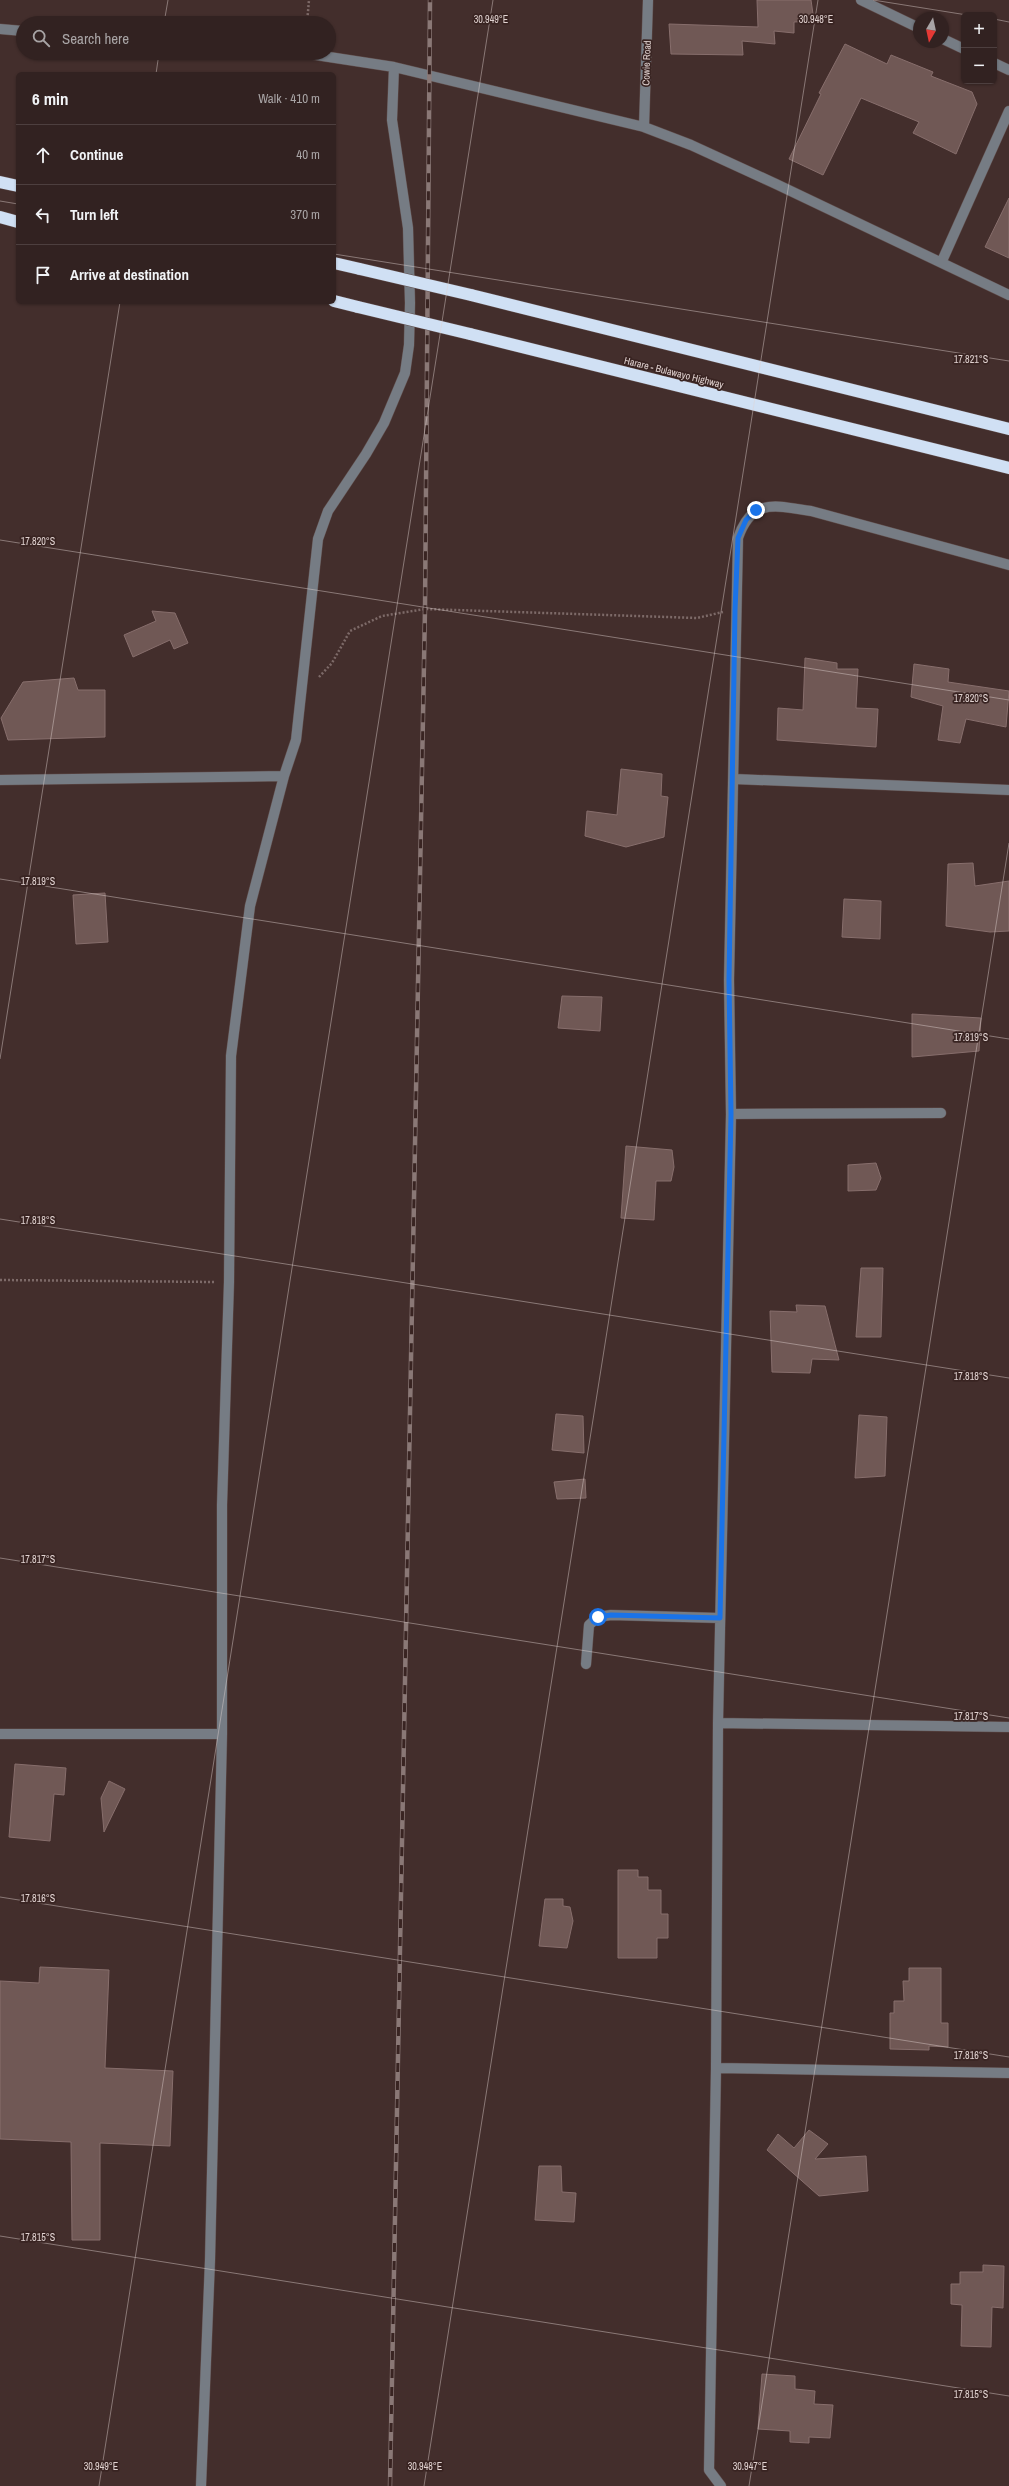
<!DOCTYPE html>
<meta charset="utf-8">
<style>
body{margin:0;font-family:"Archivo Narrow",sans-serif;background:#3a2a2a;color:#f1f3f6}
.controls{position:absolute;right:12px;top:12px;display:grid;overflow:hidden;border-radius:6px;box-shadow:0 1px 3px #0004}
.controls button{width:36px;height:36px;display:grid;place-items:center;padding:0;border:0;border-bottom:1px solid #4d3f3f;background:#322221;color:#f1f3f6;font:20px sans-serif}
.compass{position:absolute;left:913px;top:12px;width:36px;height:36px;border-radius:50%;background:#322221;box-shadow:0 1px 3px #0004;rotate:189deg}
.stop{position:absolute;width:12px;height:12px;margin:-9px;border:3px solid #1a73e8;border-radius:50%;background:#fff}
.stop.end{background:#1a73e8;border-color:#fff;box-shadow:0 1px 4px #0008}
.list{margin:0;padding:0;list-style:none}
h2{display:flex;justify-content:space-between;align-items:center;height:52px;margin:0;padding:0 16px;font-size:17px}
h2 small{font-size:13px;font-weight:400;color:#a8a4a5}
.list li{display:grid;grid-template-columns:26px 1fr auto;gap:12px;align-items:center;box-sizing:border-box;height:60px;padding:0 16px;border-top:1px solid #4d3f3f}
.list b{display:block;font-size:15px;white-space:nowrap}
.list em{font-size:13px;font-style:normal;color:#a8a4a5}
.icon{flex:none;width:22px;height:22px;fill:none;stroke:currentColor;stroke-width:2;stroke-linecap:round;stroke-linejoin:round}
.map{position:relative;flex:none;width:1009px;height:2486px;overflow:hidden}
.search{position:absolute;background:#322221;box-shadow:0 1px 3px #0004;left:16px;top:16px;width:320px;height:44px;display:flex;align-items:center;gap:10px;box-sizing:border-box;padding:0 14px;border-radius:22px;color:#a8a4a5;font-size:15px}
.panel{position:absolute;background:#322221;box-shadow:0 1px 3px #0004;left:16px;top:72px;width:320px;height:232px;border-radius:6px}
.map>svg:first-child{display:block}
.building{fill:#705855;stroke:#876e6c}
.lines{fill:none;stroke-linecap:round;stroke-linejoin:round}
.minor-casing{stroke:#5f4c4a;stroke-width:11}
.highway-casing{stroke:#5f4c4a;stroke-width:13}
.path{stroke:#7d6a68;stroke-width:2.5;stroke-dasharray:2 2;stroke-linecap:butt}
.minor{stroke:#767c84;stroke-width:10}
.highway{stroke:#d0e0f4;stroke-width:12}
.rail-casing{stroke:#8a7876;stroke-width:4.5}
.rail{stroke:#392422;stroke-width:3;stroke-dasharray:9;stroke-linecap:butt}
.highway-bridge-casing{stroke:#5f4c4a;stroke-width:13;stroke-linecap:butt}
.highway-bridge{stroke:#d0e0f4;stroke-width:12}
.route{stroke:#1a73e8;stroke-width:5}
.ticks{fill:none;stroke:#e0d2d0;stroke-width:1;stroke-opacity:0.45}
.labels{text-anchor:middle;stroke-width:3.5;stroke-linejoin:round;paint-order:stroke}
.street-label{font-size:10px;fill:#e0d2d0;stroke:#392422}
.ticks-label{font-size:10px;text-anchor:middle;fill:#e0d2d0;stroke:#392422;stroke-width:3.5;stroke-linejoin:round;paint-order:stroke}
</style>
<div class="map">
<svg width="1009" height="2486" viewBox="0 0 1009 2486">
<rect width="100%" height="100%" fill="#432e2c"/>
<path class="building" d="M 757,0 L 811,0 L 814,21 L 794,22 L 794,33 L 774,31 L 775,44 L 742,41 L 743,55 L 671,54 L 669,24 L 758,27 Z
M 845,44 L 887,64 L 891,55 L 933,72 L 931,76 L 972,92 L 977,104 L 956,154 L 913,133 L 919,122 L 861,98 L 823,175 L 789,159 L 821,94 L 819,93 Z
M 1009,198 L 1009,258 L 985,247 Z
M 152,611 L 175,613 L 188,643 L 174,649 L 170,640 L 133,657 L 124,635 L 156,621 Z
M 805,658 L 837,663 L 837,669 L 858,669 L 856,708 L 878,709 L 876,747 L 777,740 L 778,708 L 803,710 Z
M 914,664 L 949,669 L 948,682 L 1009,691 L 1006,727 L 966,719 L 960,743 L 938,740 L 943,706 L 911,697 Z
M 74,678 L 78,690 L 105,690 L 105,737 L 8,740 L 1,718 L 23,682 Z
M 621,769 L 662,774 L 661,796 L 668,797 L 664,837 L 626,847 L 585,836 L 587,811 L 617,815 Z
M 973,863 L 975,886 L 1009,881 L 1009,931 L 990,932 L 946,926 L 948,864 Z
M 105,893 L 108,942 L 76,944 L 73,895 Z
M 844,899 L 881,901 L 880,939 L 842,937 Z
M 562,996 L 602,997 L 600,1031 L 558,1028 Z
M 912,1014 L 981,1018 L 979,1051 L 912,1057 Z
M 626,1146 L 672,1150 L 674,1167 L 671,1181 L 656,1181 L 654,1220 L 621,1218 Z
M 876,1163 L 881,1178 L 876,1190 L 848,1191 L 848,1165 Z
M 861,1268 L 883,1268 L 881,1337 L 856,1337 Z
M 796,1305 L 825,1306 L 839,1360 L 812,1359 L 810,1373 L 772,1372 L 770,1311 L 797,1312 Z
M 556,1414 L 583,1416 L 584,1453 L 552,1450 Z
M 859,1415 L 887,1417 L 885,1476 L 855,1478 Z
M 585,1479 L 586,1498 L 557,1499 L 554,1482 Z
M 15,1764 L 66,1768 L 64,1795 L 54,1794 L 50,1841 L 9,1837 Z
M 109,1781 L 125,1789 L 104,1832 L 101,1798 Z
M 618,1870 L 638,1870 L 638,1877 L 648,1877 L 648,1890 L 661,1890 L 661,1914 L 668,1914 L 668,1938 L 657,1938 L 657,1958 L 618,1958 Z
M 545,1899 L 563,1899 L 563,1906 L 570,1907 L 573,1921 L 567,1948 L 539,1946 Z
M 40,1967 L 109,1970 L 105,2068 L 173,2071 L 170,2146 L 100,2143 L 100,2240 L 72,2240 L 71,2142 L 0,2139 L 0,1981 L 39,1983 Z
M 909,1968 L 941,1968 L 941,2023 L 948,2023 L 948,2047 L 929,2046 L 929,2050 L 890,2049 L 890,2013 L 894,2013 L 894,2001 L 904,2001 L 903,1981 L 909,1981 Z
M 809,2130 L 828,2144 L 815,2159 L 866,2156 L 868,2191 L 819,2196 L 767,2150 L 778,2134 L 794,2148 Z
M 539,2166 L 561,2166 L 562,2192 L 576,2193 L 574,2222 L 535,2220 Z
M 983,2265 L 1004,2266 L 1003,2308 L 992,2307 L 991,2347 L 961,2346 L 962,2305 L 951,2304 L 951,2284 L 960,2284 L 960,2272 L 983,2272 Z
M 762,2374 L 795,2376 L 795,2389 L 815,2391 L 814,2404 L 833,2405 L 830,2438 L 809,2437 L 809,2443 L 790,2442 L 790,2431 L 758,2429 Z"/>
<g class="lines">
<defs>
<path id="minor" d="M 861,0 L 919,28
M 0,29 L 23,31
M 943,39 L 964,49
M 303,53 L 394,67 L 644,127 L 691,145 L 776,184 L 1009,295
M 994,63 L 1009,70
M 644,127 L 648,0
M 942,261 L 1009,111
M 284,776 L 296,740 L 318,539 L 328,511 L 366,454 L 384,423 L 405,373 L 409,345 L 410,303 L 408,228 L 392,120 L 394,67
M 734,779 L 1009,790
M 0,780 L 284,776 L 250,906 L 231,1056 L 229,1282 L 222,1505 L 222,1734 L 210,2260 L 201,2486
M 731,1114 L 941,1113
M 586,1664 L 589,1625 L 598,1617 L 611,1615 L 720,1618
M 718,1723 L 731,1114 L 729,980 L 738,538 C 752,497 776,506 811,511 L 1009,565
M 0,1734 L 222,1734
M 716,2068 L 1009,2073
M 721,2486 L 709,2470 L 716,2068 L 718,1723 L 1009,1727"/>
<path id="highway" d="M 0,182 L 18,186
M 0,217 L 18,222
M 334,263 L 360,269
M 471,295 L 1009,429
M 334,301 L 358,307
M 470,334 L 1009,468"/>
</defs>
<use href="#minor" class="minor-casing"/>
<use href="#highway" class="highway-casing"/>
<path class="path" d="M 307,23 L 309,0
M 319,677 L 332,663 L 350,631 L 382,616 L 425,609 L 697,618 L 723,612
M 0,1280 L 215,1282"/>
<use href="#minor" class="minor"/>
<use href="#highway" class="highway"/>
<defs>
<path id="rail" d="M 390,2486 L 425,609 L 430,0"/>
</defs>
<use href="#rail" class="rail-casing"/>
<use href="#rail" class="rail"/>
<defs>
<path id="highway-bridge" d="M 360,269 L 471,295
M 358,307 L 470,334"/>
</defs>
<use href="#highway-bridge" class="highway-bridge-casing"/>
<use href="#highway-bridge" class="highway-bridge"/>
</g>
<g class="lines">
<path class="route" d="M 598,1617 L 611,1615 L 720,1618 L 731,1114 L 729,980 L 735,610 L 738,538 L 746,520 L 756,510"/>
</g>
<path class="ticks" d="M 873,0 L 967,15M 994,19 L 1009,22M 164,23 L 168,0M 156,74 L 159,53M 0,201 L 18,204M 334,254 L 1009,361M 0,540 L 1009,700M 0,879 L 1009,1039M 0,1059 L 120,302M 0,1219 L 1009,1378M 0,1558 L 1009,1718M 0,1897 L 1009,2057M 0,2236 L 1009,2396M 99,2486 L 493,0M 424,2486 L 818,0M 749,2486 L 1009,843"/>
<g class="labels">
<g class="street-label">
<text transform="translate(646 63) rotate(-88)" y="4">Cowie Road</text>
<text transform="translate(674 372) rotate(14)" y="4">Harare - Bulawayo Highway</text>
</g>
</g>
<g class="ticks-label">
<text x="491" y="23">30.949°E</text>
<text x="816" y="23">30.948°E</text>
<text x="971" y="363">17.821°S</text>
<text x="38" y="545">17.820°S</text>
<text x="971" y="702">17.820°S</text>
<text x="38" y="885">17.819°S</text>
<text x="971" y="1041">17.819°S</text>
<text x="38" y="1224">17.818°S</text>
<text x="971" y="1380">17.818°S</text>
<text x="38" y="1563">17.817°S</text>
<text x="971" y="1720">17.817°S</text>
<text x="38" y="1902">17.816°S</text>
<text x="971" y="2059">17.816°S</text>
<text x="38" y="2241">17.815°S</text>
<text x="971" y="2398">17.815°S</text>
<text x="101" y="2470">30.949°E</text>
<text x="425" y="2470">30.948°E</text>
<text x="750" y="2470">30.947°E</text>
</g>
</svg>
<div class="controls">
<button>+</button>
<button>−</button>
</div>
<svg class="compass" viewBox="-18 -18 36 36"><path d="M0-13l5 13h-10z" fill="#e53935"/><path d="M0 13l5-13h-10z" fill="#a8a4a5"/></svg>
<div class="stop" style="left:598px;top:1617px"></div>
<div class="stop end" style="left:756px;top:510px"></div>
<div class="search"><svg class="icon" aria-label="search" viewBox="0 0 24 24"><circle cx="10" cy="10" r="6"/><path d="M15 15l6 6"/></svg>Search here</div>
<section class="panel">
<h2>6 min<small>Walk · 410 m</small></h2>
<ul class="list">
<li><svg class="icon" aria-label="ahead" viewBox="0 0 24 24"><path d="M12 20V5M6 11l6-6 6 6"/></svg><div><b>Continue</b></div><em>40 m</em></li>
<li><svg class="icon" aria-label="left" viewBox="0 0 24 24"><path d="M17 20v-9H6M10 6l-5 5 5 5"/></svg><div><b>Turn left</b></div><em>370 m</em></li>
<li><svg class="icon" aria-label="arrive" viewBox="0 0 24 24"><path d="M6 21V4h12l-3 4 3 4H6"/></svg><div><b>Arrive at destination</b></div></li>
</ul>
</section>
</div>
